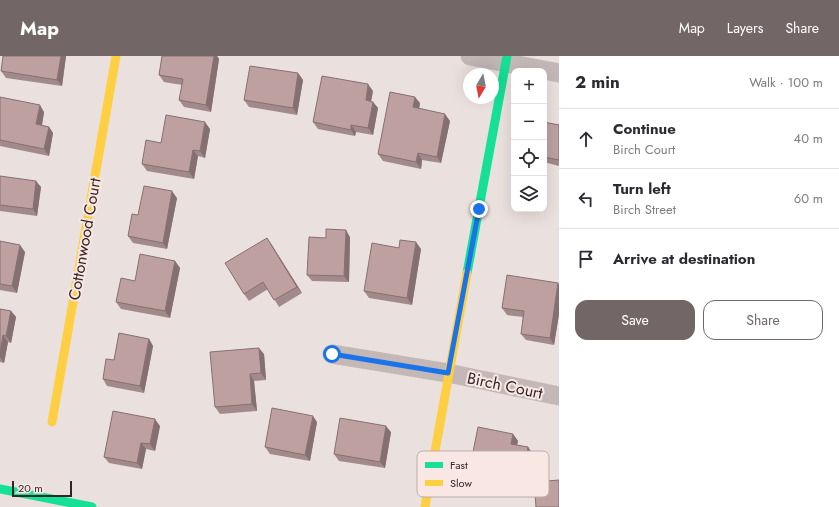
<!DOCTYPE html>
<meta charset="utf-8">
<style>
body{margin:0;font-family:Jost,sans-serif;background:#f7f7f7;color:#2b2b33}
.controls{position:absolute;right:12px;top:12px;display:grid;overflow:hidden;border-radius:8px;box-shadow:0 4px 16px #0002}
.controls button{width:36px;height:36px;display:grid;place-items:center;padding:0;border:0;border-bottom:1px solid #e1e1e2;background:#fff;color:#2b2b33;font:20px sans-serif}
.compass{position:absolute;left:463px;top:12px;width:36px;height:36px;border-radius:50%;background:#fff;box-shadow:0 4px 16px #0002;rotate:190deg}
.scale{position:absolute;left:12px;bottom:10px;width:60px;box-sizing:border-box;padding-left:4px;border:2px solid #332526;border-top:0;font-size:11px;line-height:14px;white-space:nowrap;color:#332526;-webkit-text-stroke:3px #f8e7e3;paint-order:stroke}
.stop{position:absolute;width:12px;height:12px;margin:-9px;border:3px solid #1a73e8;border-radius:50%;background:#fff}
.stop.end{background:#1a73e8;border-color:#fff;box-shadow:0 1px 4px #0008}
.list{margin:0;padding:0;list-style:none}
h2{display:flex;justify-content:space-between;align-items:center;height:52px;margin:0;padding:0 16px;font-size:17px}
h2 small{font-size:13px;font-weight:400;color:#7c7c81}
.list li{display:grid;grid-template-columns:26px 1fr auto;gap:12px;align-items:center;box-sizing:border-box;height:60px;padding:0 16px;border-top:1px solid #e1e1e2}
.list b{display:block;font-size:15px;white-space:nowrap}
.list p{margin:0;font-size:13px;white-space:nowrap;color:#7c7c81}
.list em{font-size:13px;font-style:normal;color:#7c7c81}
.actions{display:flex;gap:8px;padding:12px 16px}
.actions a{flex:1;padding:9px 0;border:1px solid #736666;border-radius:12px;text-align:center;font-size:14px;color:#736666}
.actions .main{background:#736666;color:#fff}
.icon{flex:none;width:22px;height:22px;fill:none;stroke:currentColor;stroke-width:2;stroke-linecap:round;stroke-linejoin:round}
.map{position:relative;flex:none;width:559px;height:451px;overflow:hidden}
header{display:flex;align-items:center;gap:24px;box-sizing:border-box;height:56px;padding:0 20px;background:#736666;color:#fff}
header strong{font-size:19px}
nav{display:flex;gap:22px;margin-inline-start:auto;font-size:14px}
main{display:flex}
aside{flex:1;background:#fff}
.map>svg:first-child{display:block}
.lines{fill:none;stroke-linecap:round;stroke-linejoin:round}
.street{stroke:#c3b8b6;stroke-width:19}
.fast{stroke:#16e098;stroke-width:9}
.slow{stroke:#ffcf43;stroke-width:9}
.wall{fill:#a38a8a}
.shaded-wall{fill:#857071}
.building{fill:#bea0a1;stroke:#857071}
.route{stroke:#1a73e8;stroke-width:5}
.labels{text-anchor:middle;stroke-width:4;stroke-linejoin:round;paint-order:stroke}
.street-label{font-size:16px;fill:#332526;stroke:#f8e7e3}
.key{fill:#f8e7e3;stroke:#bdadaa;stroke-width:1}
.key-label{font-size:11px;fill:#332526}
</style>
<header>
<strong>Map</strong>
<nav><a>Map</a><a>Layers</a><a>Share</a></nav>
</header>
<main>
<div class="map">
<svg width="559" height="451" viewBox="0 0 559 451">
<rect width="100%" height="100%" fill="#eae0dd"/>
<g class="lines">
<path class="street" d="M 470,0 L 559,17
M 332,298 L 448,317 L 559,340"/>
<path class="fast" d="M 467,217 L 507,0
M 0,433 L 92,451"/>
<path class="slow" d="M 52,366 L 116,0
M 425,451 L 467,217"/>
</g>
<path class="wall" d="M 66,0 L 62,30 L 6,22 L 1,15 Z
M 162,0 L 217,0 L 219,3 L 211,56 L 184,51 L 179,44 L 182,29 L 164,26 L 159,19 Z
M 298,17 L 303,24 L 297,59 L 249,51 L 244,44 Z
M 373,35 L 371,45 L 373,46 L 378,52 L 373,79 L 356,76 L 355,80 L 318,73 L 313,66 Z
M 0,41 L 44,56 L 42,69 L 49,71 L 53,77 L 49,100 L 0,90 Z
M 420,47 L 419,53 L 450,65 L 441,107 L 422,104 L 421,113 L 383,105 L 378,98 Z
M 544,66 L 559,69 L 559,110 L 544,106 Z
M 210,73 L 205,102 L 198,100 L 194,123 L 147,115 L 142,108 L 161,87 Z
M 0,120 L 41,131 L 37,160 L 0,155 Z
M 177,142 L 167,193 L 133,187 L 128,180 L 138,159 Z
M 350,181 L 349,226 L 312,225 L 307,219 L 326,182 Z
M 267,182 L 302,237 L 279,251 L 268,233 L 249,245 L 244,238 Z
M 0,185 L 25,196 L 17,237 L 0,234 Z
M 399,192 L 421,193 L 412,249 L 369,242 L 364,235 Z
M 175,205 L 180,212 L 170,262 L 121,253 L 116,246 L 135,225 Z
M 558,227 L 559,229 L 559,258 L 554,289 L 526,284 L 521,278 L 523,261 L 507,259 L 502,252 Z
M 0,253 L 11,255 L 16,261 L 11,287 L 8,286 L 4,307 L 0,306 Z
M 149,283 L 153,290 L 144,337 L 107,330 L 103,323 L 114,304 Z
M 264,298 L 266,324 L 254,325 L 257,355 L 220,358 L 215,351 Z
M 317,366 L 310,405 L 270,398 L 265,391 Z
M 160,370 L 155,395 L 146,393 L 142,413 L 109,407 L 104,401 Z
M 391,376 L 385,412 L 339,405 L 334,398 Z
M 513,378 L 518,385 L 517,389 L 528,391 L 533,398 L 526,433 L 474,423 L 469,416 Z"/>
<path class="shaded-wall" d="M 61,0 L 66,0 L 62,30 L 57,24 Z
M 214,0 L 217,0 L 219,3 L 211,56 L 206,49 Z
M 298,17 L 303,24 L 297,59 L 293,52 Z
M 368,28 L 373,35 L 370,51 L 366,44 Z
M 415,41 L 420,47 L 418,58 L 413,51 Z
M 373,46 L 378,52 L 373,79 L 368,72 Z
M 40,49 L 44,56 L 41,75 L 36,68 Z
M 445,58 L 450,65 L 441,107 L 437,101 Z
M 205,66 L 210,73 L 205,102 L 200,95 Z
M 351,69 L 356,76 L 355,80 L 351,74 Z
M 49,71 L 53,77 L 49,100 L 44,93 Z
M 193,94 L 198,100 L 194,123 L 189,116 Z
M 418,97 L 422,104 L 421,113 L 416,106 Z
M 36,125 L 41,131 L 37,160 L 33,153 Z
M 172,135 L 177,142 L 167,193 L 163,187 Z
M 346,174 L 350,181 L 349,226 L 344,220 Z
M 267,182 L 272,189 L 302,237 L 297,231 Z
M 416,186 L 421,193 L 412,249 L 407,242 Z
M 20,189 L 25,196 L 17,237 L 12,230 Z
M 175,205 L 180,212 L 170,262 L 165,255 Z
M 558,227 L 559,229 L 559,258 L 554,289 L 550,282 Z
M 11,255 L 16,261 L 11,287 L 6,280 Z
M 3,279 L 8,286 L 4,307 L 0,301 L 0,297 Z
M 149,283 L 153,290 L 144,337 L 140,330 Z
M 259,292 L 264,298 L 266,324 L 261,317 Z
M 250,318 L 254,325 L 257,355 L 252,348 Z
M 313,360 L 317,366 L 310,405 L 305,399 Z
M 155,363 L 160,370 L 155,395 L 150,388 Z
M 386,370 L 391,376 L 385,412 L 380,406 Z
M 513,378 L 518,385 L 516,394 L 511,388 Z
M 141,387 L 146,393 L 142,413 L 137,407 Z
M 528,391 L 533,398 L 526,433 L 521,426 Z"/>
<path class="building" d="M 3,0 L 61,0 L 57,24 L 1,15 Z
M 162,0 L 214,0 L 206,49 L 179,44 L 183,23 L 159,19 Z
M 250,10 L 298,17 L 293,52 L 244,44 Z
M 322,20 L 368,28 L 366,44 L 373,46 L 368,72 L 351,69 L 351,74 L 313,66 Z
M 390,36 L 415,41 L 413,51 L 445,58 L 437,101 L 418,97 L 416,106 L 378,98 Z
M 0,41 L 40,49 L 36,68 L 49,71 L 44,93 L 0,84 Z
M 166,59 L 205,66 L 200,95 L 193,94 L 189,116 L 142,108 L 146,84 L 161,87 Z
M 544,66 L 559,69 L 559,104 L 544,101 Z
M 0,120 L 36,125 L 33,153 L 0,149 Z
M 144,130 L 172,135 L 163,187 L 128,180 L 132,158 L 138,159 Z
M 326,173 L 346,174 L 344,220 L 307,219 L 309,181 L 326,182 Z
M 267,182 L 297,231 L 274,244 L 263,226 L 244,238 L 225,207 Z
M 400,184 L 416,186 L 407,242 L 364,235 L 372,187 L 399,192 Z
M 0,185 L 20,189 L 12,230 L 0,228 Z
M 140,198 L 175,205 L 165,255 L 116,246 L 121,222 L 135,225 Z
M 507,219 L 558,227 L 550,282 L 521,278 L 524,255 L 502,252 Z
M 0,253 L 11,255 L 6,280 L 3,279 L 0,297 Z
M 119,277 L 149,283 L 140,330 L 103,323 L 106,303 L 114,304 Z
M 259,292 L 261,317 L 250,318 L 252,348 L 215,351 L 210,296 Z
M 272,352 L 313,360 L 305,399 L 265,391 Z
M 113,355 L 155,363 L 150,388 L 141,387 L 137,407 L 104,401 Z
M 340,362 L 386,370 L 380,406 L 334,398 Z
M 478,371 L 513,378 L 511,388 L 528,391 L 521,426 L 469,416 Z
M 559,424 L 559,451 L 536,451 L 534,426 Z"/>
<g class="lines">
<path class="route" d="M 332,298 L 448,317 L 479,153"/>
</g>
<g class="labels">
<g class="street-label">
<text transform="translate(84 183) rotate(-80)" y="6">Cottonwood Court</text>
<text transform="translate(505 329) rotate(12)" y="6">Birch Court</text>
</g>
</g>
<rect x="417" y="395" width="132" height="46" rx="6" class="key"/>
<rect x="425" y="406" width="18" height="6" fill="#16e098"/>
<rect x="425" y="424" width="18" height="6" fill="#ffcf43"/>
<g class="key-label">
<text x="450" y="413">Fast</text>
<text x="450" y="431">Slow</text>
</g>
</svg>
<div class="controls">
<button>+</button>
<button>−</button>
<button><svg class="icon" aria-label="locate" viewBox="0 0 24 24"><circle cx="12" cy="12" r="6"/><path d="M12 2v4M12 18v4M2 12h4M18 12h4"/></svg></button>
<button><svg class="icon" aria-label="layers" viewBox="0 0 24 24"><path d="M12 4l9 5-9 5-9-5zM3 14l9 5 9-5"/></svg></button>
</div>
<svg class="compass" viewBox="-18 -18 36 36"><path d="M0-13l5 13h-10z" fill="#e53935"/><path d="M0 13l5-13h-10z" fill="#7c7c81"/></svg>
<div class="scale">20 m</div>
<div class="stop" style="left:332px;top:298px"></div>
<div class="stop end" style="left:479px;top:153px"></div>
</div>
<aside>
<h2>2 min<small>Walk · 100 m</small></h2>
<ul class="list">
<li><svg class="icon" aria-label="ahead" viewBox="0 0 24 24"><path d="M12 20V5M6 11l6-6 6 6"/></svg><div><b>Continue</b><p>Birch Court</p></div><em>40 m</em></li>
<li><svg class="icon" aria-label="left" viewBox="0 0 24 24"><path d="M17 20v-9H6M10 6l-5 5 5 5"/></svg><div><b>Turn left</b><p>Birch Street</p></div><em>60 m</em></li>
<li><svg class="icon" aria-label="arrive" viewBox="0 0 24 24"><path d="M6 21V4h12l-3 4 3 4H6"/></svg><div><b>Arrive at destination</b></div></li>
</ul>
<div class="actions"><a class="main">Save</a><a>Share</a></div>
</aside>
</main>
